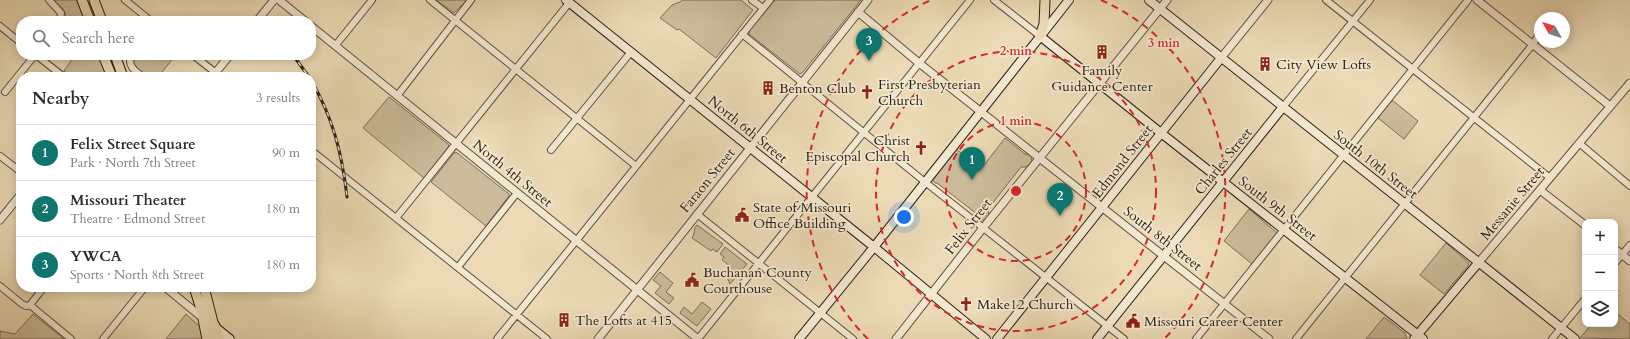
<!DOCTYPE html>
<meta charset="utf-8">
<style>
body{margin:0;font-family:Cardo,serif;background:#f2f2f3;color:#2b2b33}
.controls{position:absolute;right:12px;bottom:12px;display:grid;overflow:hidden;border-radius:8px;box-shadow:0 2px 10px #0003}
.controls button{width:36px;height:36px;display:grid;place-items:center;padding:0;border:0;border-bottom:1px solid #e1e1e2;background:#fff;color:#2b2b33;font:20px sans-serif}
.compass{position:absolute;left:1534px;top:12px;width:36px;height:36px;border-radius:50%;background:#fff;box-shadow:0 2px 10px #0003;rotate:309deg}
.you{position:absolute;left:904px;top:217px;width:14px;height:14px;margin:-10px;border:3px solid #fff;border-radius:50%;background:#1a73e8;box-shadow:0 0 0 6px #1a73e833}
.badge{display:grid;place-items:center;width:26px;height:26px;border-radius:50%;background:#0f766e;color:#fff;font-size:13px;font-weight:700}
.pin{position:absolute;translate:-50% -33px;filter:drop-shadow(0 1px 2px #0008)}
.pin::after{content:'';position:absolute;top:21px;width:14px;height:12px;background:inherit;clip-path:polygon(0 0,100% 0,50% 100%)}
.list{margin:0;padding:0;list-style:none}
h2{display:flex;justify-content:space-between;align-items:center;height:52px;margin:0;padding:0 16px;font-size:17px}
h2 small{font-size:13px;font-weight:400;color:#7c7c81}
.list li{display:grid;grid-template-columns:26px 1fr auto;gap:12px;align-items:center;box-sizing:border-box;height:56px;padding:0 16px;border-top:1px solid #e1e1e2}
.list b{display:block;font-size:15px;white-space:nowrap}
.list p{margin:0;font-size:13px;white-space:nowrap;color:#7c7c81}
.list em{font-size:13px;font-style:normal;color:#7c7c81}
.icon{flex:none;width:22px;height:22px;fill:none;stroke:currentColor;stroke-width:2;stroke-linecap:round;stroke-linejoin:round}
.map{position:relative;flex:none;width:1630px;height:339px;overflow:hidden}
.search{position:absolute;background:#fff;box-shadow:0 2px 10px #0003;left:16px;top:16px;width:300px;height:44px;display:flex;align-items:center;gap:10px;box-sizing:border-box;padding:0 14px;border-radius:16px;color:#7c7c81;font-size:15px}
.panel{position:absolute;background:#fff;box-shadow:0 2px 10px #0003;left:16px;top:72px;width:300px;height:220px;border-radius:16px}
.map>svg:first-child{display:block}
.green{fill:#cbbb9a;stroke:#7c6e58}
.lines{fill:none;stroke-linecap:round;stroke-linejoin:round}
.minor-casing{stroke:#5d503e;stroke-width:8}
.tertiary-casing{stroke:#5d503e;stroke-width:9}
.secondary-casing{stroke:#2e2216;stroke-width:10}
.primary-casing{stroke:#2e2216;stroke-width:11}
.motorway-casing{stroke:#2e2216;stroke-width:13}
.minor{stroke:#f2e7cf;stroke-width:6}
.tertiary{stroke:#f2e7cf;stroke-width:7}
.secondary{stroke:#f2e7cf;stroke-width:8}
.primary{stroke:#ebdab5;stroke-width:9}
.motorway{stroke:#ebdab5;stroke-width:11}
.rail-casing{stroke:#2e2216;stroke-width:3}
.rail{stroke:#f2e7cf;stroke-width:1.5;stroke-dasharray:4.5;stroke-linecap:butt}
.ring{fill:none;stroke:#d62828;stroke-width:2;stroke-dasharray:7 5}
.labels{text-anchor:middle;stroke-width:3.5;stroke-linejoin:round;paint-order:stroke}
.poi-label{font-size:14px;fill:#2e2216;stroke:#f2e7cf;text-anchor:start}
.street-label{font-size:14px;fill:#2e2216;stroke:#f2e7cf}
.centre{fill:#d62828;stroke:#f2e7cf;stroke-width:2}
.ring-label{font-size:12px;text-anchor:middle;font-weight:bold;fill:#d62828;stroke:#f2e7cf;stroke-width:3.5;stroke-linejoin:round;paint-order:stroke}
</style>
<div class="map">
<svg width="1630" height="339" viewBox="0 0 1630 339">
<rect width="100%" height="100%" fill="#ebdab5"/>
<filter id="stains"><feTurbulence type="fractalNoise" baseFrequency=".005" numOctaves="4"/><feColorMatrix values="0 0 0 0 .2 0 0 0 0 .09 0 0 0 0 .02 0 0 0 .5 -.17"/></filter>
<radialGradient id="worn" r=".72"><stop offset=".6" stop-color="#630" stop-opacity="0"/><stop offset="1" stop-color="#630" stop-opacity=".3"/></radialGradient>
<path class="green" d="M 53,0 L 77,0 L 85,21 L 64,21 C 70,11 58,6 53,0 Z
M 436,0 L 467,0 L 454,13 Z
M 682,0 L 741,0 L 753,10 L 716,58 L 679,29 L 677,30 L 660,18 L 672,5 L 680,2 Z
M 775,0 L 861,0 L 803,72 L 800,74 L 749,34 L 750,30 Z
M 75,55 L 99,55 L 107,77 L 71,77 L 64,71 Z
M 135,55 L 176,55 L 158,77 L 147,77 L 135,67 L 132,63 Z
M 389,97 L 448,144 L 449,146 L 424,178 L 363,128 Z
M 1392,100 L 1418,121 L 1404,139 L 1378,118 Z
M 1005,138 L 1025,154 L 1031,155 L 1032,162 L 1026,167 L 1021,167 L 988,209 L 989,216 L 985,220 L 982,220 L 977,214 L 937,183 L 935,183 L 932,179 L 955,148 L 981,169 Z
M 456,152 L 509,194 L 509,196 L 486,226 L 431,182 L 454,153 Z
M 1249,209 L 1277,233 L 1252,264 L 1224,241 Z
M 697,225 L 723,244 L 717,252 L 713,249 L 711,251 L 692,238 C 695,234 693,229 697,225 Z
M 1446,243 L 1469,263 L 1468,266 L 1444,294 L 1420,275 Z
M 725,247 L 747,264 L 730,284 L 725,273 L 730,266 L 722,260 L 724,257 L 720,254 Z
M 660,272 L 673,283 L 666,292 L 674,298 L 669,304 L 655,293 L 661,286 L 653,280 Z
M 702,302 L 711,309 L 697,326 L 680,313 L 684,307 L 692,314 Z
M 1615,312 L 1630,324 L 1630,339 L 1580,338 L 1592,324 L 1615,324 Z
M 33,314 L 64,339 L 0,339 L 0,331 L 15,334 Z
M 186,314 L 201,328 L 204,339 L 166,339 Z
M 1384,317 L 1405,333 L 1407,339 L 1366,339 Z"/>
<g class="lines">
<defs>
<path id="minor" d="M 49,0 L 61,13 L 60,21
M 125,0 L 151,21
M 430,0 L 636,166
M 752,0 L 763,8
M 994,0 L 1040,36
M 1326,0 L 1550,178
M 0,26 L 21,43
M 742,34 L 925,182 L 1124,339
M 335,46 L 372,0
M 36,55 L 64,77
M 132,55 C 126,65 135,71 143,77
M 193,55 L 221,77
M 5,92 L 35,55
M 397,96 L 471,0
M 1283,107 L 1370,0
M 1579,143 L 1630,186
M 311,150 L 547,339
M 551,150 L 631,52
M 0,156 L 21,172
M 697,214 L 853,339
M 396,218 L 569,3
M 1615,263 L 1630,245
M 458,267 L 517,193
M 0,286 L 22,304 L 26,306 L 30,305 L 71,339
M 30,305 L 44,287
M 103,339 L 145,287
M 497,339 L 770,0
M 698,339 L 970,0
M 1196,339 L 1468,0
M 1296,339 L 1533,44 L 1540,33
M 1552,339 L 1585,299"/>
<path id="tertiary" d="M 279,0 L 305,21
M 1477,0 L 1610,106
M 858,12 L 919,63 L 1269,339
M 257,21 L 274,0
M 311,26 L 698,339
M 1221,58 L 1268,0
M 212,77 L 230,55
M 1540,190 L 1585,225
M 0,220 L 21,194
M 1615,249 L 1630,261
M 1479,262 L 1630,83
M 165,287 L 204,319
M 598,339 L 868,0
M 896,339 L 983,228 L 1167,0"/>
<path id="secondary" d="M 566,0 L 874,247 L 986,339
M 1149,0 L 1575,339
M 1040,36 L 1161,133 L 1423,339
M 214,326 L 230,339
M 799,339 L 874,247 L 1069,0
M 997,339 L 1221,58
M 1097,339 L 1283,107
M 1414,339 L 1479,262"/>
<path id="primary" d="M 82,0 L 90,21
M 94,0 L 102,21
M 1040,36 L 1044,24 L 1045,0
M 103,55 L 112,77
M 115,55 L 123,77
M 194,287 L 204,319
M 204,287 L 214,326"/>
<path id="motorway" d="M 204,319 L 208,339
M 214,326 L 218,339"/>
</defs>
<use href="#minor" class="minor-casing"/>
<use href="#tertiary" class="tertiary-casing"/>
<use href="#secondary" class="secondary-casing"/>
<use href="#primary" class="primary-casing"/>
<use href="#motorway" class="motorway-casing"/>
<use href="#minor" class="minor"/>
<use href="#tertiary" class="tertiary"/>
<use href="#secondary" class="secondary"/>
<use href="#primary" class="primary"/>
<use href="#motorway" class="motorway"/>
<defs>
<path id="rail" d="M 293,55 L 309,77
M 311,80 C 333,118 342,153 347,197"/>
</defs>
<use href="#rail" class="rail-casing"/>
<use href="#rail" class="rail"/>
</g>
<g class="ring">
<circle cx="1016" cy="191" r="70"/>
<circle cx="1016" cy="191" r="140"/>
<path d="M868 339A209 209 0 0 1 931 0M1101 0A209 209 0 0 1 1164 339"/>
</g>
<defs>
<symbol id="building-bare" viewBox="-9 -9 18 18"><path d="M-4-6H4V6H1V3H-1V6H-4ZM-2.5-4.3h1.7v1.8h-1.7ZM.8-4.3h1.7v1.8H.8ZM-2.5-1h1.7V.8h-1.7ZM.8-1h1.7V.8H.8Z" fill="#8f2418" stroke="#f2e7cf" stroke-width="2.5" paint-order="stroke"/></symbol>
<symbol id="church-bare" viewBox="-9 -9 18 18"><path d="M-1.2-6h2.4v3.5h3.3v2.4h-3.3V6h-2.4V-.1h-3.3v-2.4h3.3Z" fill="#8f2418" stroke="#f2e7cf" stroke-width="2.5" paint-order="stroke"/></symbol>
<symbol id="civic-bare" viewBox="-9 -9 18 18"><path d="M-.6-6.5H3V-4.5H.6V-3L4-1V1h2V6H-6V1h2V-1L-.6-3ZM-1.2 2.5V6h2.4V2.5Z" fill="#8f2418" stroke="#f2e7cf" stroke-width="2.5" paint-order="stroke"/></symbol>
</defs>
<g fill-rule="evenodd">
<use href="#building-bare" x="1092" y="42" width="20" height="20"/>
<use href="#building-bare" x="1255" y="54" width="20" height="20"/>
<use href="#building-bare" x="758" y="78" width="20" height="20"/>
<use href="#church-bare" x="857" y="82" width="20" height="20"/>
<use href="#church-bare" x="911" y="138" width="20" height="20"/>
<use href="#civic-bare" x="732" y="205" width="20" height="20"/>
<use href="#civic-bare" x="682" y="270" width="20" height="20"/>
<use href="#church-bare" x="956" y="294" width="20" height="20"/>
<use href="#building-bare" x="554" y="310" width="20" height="20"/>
<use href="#civic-bare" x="1123" y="311" width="20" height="20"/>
</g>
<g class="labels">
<g class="poi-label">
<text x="1276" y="69">City View Lofts</text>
<text x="1102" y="75" text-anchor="middle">Family<tspan x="1102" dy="16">Guidance Center</tspan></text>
<text x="878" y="89">First Presbyterian<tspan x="878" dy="16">Church</tspan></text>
<text x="779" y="93">Benton Club</text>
<text x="910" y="145" text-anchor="end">Christ<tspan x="910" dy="16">Episcopal Church</tspan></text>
<text x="753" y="212">State of Missouri<tspan x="753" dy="16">Office Building</tspan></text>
<text x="703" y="277">Buchanan County<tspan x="703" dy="16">Courthouse</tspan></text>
<text x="977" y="309">Make12 Church</text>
<text x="575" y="325">The Lofts at 415</text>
<text x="1144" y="326">Missouri Career Center</text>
</g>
<g class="street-label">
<text transform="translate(748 129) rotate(39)" y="5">North 6th Street</text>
<text transform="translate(1122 161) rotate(-52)" y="5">Edmond Street</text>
<text transform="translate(1223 161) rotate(-51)" y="5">Charles Street</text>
<text transform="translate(1376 164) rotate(38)" y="5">South 10th Street</text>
<text transform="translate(513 173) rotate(39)" y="5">North 4th Street</text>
<text transform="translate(707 180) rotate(-51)" y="5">Faraon Street</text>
<text transform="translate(1512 203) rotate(-50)" y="5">Messanie Street</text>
<text transform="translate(1278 208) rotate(38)" y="5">South 9th Street</text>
<text transform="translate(968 226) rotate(-52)" y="5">Felix Street</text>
<text transform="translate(1163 238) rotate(38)" y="5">South 8th Street</text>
</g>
</g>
<circle cx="1016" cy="191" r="6" class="centre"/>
<g class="ring-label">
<text x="1164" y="47">3 min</text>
<text x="1016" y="55">2 min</text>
<text x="1016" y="125">1 min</text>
</g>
<rect width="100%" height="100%" filter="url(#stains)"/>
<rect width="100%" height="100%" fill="url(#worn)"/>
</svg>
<div class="controls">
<button>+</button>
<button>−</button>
<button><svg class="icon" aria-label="layers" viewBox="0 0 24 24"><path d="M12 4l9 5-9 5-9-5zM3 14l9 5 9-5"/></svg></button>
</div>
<svg class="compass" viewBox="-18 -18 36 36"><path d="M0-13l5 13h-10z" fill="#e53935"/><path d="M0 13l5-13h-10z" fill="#7c7c81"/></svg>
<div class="you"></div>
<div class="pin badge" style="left:972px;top:180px">1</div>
<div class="pin badge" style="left:1060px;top:216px">2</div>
<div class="pin badge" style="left:869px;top:61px">3</div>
<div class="search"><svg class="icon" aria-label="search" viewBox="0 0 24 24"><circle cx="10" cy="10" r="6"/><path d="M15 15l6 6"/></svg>Search here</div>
<section class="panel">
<h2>Nearby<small>3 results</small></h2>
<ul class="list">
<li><span class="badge">1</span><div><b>Felix Street Square</b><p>Park · North 7th Street</p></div><em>90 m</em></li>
<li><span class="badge">2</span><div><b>Missouri Theater</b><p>Theatre · Edmond Street</p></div><em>180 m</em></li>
<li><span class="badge">3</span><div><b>YWCA</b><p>Sports · North 8th Street</p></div><em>180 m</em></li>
</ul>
</section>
</div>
